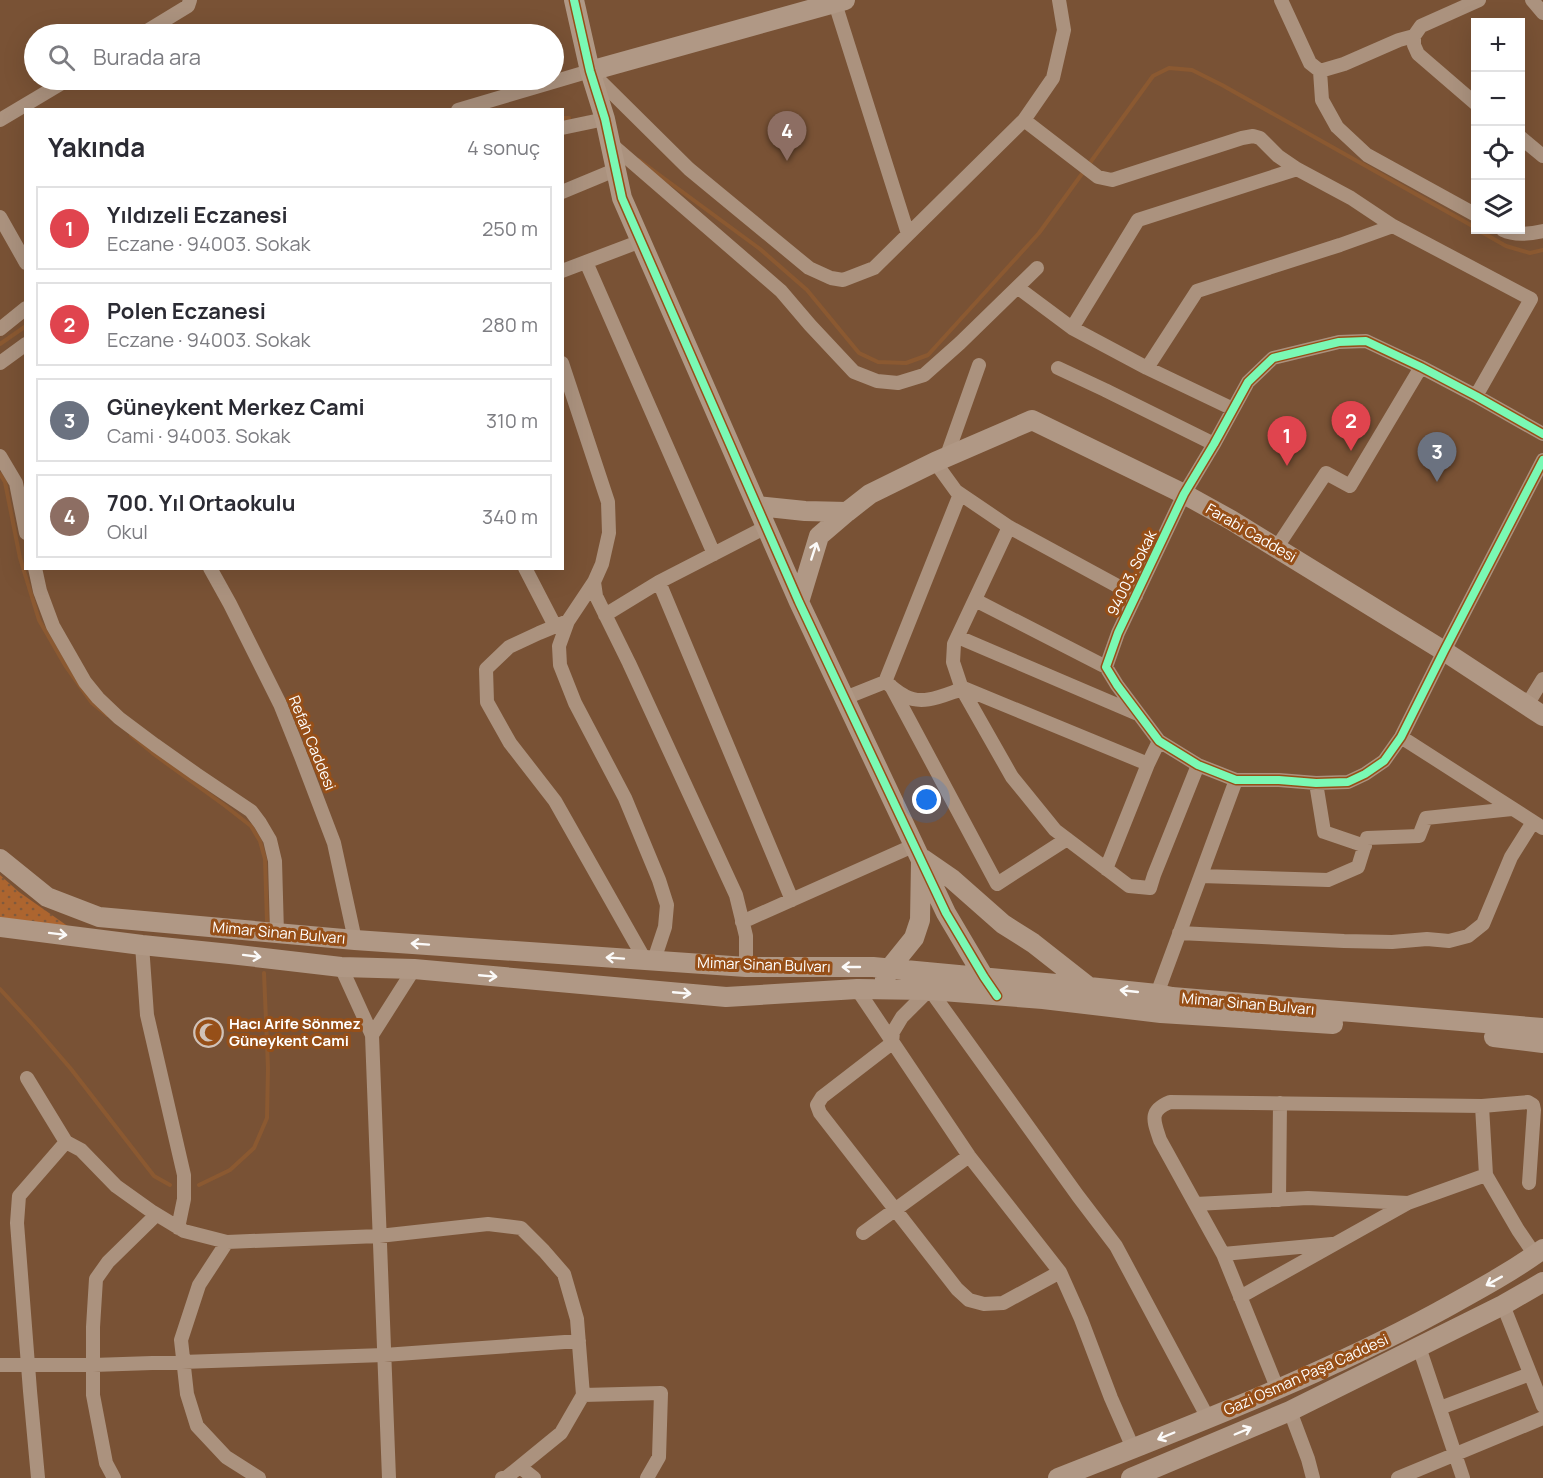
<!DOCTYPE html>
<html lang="tr">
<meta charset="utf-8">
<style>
body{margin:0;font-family:Manrope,sans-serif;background:#f2f2f3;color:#2b2b33}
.controls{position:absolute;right:18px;top:18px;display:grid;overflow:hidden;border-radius:0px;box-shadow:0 6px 24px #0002}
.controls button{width:54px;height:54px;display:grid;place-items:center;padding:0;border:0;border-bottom:2px solid #e1e1e2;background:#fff;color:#2b2b33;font:30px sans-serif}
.you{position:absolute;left:927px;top:800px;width:21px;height:21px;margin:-15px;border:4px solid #fff;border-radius:50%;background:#1a73e8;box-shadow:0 0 0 9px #1a73e833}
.badge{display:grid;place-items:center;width:39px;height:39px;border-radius:50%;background:#2563eb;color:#fff;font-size:20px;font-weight:700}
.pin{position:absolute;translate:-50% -50px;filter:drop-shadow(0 2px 3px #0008)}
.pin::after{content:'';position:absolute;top:32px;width:21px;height:18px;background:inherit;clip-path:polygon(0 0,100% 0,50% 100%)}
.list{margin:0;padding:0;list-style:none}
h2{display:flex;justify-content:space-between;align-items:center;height:78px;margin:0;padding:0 24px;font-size:26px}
h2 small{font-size:20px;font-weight:400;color:#7c7c81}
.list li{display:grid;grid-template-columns:39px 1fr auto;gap:18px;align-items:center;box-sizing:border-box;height:84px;margin:0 12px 12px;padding:0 12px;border:2px solid #e1e1e2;border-radius:0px}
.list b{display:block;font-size:22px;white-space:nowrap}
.list p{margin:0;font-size:20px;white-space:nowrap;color:#7c7c81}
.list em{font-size:20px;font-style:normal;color:#7c7c81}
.icon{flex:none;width:33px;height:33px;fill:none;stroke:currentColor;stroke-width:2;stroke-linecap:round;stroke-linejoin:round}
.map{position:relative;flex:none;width:1543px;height:1478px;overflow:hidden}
.search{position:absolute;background:#fff;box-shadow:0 6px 24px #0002;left:24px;top:24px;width:540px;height:66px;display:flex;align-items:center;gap:15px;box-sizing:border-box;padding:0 21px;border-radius:33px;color:#7c7c81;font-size:22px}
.panel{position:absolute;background:#fff;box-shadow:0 6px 24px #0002;left:24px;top:108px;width:540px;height:462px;border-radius:0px}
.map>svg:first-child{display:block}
.grass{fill:url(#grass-dots)}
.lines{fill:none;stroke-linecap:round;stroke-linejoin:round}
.stream{stroke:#8b5931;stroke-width:4}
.street{stroke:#ab927e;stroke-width:14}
.secondary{stroke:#b09885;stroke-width:20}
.cycleway-casing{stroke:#964f18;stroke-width:11}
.cycleway{stroke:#7af9b4;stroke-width:8}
.oneway{stroke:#fbfaf9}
.labels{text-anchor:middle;stroke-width:6;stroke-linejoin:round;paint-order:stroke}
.street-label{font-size:15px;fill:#fff;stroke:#964f18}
.poi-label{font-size:15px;font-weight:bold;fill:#fff;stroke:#964f18;text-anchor:start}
</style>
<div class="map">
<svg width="1543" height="1478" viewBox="0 0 1543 1478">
<defs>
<pattern id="grass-dots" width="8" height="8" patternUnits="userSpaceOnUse" patternTransform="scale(1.5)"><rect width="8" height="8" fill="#ad652f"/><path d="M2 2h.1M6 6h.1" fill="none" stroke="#815a3c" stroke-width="1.8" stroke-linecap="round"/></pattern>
</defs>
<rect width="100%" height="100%" fill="#795235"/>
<path class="grass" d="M 0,875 L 19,892 L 69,927 L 0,919 Z"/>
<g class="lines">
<path class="stream" d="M 562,118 L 569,118
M 639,160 L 760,249 L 807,290 L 859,353 L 878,362 L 906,363 L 928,355 L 1039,233 L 1153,76 L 1169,68 L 1192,70 L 1222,85 L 1476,228
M 1478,230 L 1506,246 L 1530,253 L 1543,250
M 0,344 L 26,326
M 0,474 L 5,482 L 20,558 L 39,620 L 65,665 L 92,703 L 107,715
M 131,735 L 155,755 L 224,805 L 251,826 L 260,841 L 265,859 L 267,922
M 0,989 L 34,1026 L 71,1069 L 154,1176 L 170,1185
M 199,1185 L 230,1170 L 254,1148 L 267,1118 L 268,1068 L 264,973"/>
<path class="street" d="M 834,0 L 908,234
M 1281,0 L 1310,63 L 1320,71 L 1344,64 L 1399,40 L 1414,36
M 1532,0 L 1543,13
M 142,34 L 188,6 L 190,0
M 1320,71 L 1322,100 L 1337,127 L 1367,155 L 1476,215
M 1476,104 L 1418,54 L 1414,45 L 1414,36 L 1421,26 L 1479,0
M 458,110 L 590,71 L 689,169 L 809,268 L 831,278 L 843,280 L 874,268 L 1024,120 L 1053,78 L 1064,30 L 1059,0
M 0,120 L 67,80
M 1024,120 L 1098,177 L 1112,180 L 1242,138 L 1253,136 L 1260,138 L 1278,156 L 1297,169 L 1351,198 L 1393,226 L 1531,299 L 1476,396
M 562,128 L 605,119
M 1520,137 L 1543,156
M 610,143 L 781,291 L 810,325 L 854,372 L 877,381 L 898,383 L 924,375 L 960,343 L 1037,268
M 562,192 L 615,170
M 0,217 L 26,263
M 1503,230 C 1515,236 1530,234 1543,231
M 586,262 L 714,554
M 562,271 L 641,241
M 1021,290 L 1072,328 L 1147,368 L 1233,409
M 1072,328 L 1138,220 L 1297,169
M 0,329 L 26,308
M 0,363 L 26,344
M 562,363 L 608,502 L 609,533 L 602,564 L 594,582 L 596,596 L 629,663 L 736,895 L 746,936 L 746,967
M 1058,368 L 1105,390 L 1214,444
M 1147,368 L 1197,291 L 1340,245 L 1393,226
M 1543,434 L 1476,396 L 1421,367 L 1366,341 L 1339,342 L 1273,358 L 1248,382 L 1214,444 L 1184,494 L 1118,633 L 1106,667 L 1117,685 L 1159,741 L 1198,765 L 1236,780 L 1279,780 L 1316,783 L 1348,782 L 1365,774 L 1384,761 L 1401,737 L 1444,651 L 1543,460
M 0,456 L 16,483 L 26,533
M 946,458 L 979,365
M 935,462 L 956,491 L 1009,527 L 1136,596
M 1009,527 L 954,644 L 953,662 L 962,689 L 1012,777 L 1055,830 L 1129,886 L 1150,888 L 1154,875 L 1198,765
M 1277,547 L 1326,473 L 1350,486 L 1421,367
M 35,568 L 40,591 L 53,626 L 85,682 L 98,698 L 119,718 L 155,745 L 196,774 L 251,811 L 260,823 L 270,840 L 275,861 L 277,933
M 210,568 L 230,604 L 280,704 L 302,759 L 334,843 L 355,940
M 525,568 L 555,626
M 594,582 L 568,621 L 559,646 L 560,665 L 575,703 L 625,798 L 659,880 L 667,905 L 665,927 L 654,960
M 659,582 L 792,900
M 975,600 L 1106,667
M 605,615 L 659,582 L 766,527
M 568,621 L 539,633 L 509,647 L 486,669 L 487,702 L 510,743 L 555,801 L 645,960
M 958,637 L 1138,714
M 885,682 L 960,494
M 891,686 L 997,884 L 1067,839
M 961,687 L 1148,764
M 845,698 L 885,682 C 891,686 898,693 905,696 C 923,706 944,695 962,689
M 1527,705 L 1543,679
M 1401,737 L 1543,828
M 1316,783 L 1324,832 L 1365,846
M 1106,869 L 1148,764 L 1159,741
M 1201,876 L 1328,880 L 1358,867 L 1367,838 L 1419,836 L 1426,818 L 1512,809
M 742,922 L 915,845
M 1179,933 L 1344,941 L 1392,942 L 1427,939 L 1449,941 L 1468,936 L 1483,924 L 1511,857 L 1533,822
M 142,945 L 147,1015 L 184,1175 L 184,1199 L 178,1228
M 341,967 L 372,1035 L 389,1478
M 932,987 L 902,1017 L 893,1032 L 892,1043 L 822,1097 L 817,1105 L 820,1113 L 957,1289 L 969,1300 L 984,1304 L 1003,1303 L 1060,1272
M 857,989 L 969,1156 L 1060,1272 L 1081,1319 L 1111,1398 L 1133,1448
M 930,990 L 1078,1196 L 1116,1246 L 1208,1418
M 1157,994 L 1236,780
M 372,1035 L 414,969
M 27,1078 L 66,1142 L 81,1150 L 116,1186 L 151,1211 L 184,1231 L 227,1242 L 379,1236 L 488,1224 L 521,1228 L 544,1251 L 564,1274 L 577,1319 L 583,1395 L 561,1433 L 507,1477 L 502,1478
M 1482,1106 L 1528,1102 L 1533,1105 L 1534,1110 L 1529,1183
M 1279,1200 L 1280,1103
M 1196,1204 L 1308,1198 L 1408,1203
M 863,1233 L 969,1156
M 227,1242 L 199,1285 L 181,1340 L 187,1394 L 197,1426 L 226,1457 L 259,1478
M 1223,1254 L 1332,1244
M 1240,1297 L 1408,1203 L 1486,1175
M 1503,1305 L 1543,1406
M 1419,1347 L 1463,1478
M 0,1365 L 93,1365 L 384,1355 L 579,1341
M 1278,1390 L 1223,1254 L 1160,1140 C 1154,1121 1148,1111 1170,1102 L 1482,1106 L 1486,1175 L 1518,1230 L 1535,1255
M 583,1395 L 661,1393 L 659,1457 L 647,1478
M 1440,1408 L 1530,1374
M 1290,1411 L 1308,1459 L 1313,1478
M 520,1467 L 534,1478
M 38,1478 L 30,1391 L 17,1223 L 19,1196 L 66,1142
M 114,1478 L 106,1463 L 93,1395 L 93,1327 L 96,1279 L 108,1262 L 156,1215
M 1398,1478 L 1543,1418"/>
<path class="secondary" d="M 574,0 L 590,71 L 605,119 L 622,198 L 799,602 L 946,913 L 988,984
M 590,71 L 845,0
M 757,506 L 805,511 L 847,512
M 799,602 L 819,536 L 847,512 L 870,494 L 935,462 L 1032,420 L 1184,494 L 1231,520 L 1444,651 L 1543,716
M 0,859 L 47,897 L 99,917 L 355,940 L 746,967 L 873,967 L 1089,987 L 1157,994 L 1172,997 L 1543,1028
M 923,859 L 952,879 L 1003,924 L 1033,943 L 1089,987
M 0,927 L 142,945 L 230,954 L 341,967 L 414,969 L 726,997 L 857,989 L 930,990 L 1043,999 L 1161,1013 L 1333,1024
M 885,979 L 889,969 L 914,938 L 920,920 L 921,863
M 1494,1037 L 1543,1043
M 1058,1478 C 1187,1427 1316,1378 1438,1312 C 1474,1292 1510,1273 1543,1249
M 1131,1478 L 1290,1411 L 1503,1305 L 1543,1282"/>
<defs>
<path id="cycleway" d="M 574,0 L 590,71 L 605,119 L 622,198 L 799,602 L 946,913 L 984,977 L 997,996
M 1543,434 L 1476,396 L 1421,367 L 1366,341 L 1339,342 L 1273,358 L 1248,382 L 1214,444 L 1184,494 L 1118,633 L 1106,667 L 1117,685 L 1159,741 L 1198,765 L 1236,780 L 1279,780 L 1316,783 L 1348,782 L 1365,774 L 1384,761 L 1401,737 L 1444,651 L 1543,460"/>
</defs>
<use href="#cycleway" class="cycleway-casing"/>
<use href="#cycleway" class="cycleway"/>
</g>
<defs><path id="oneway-shaft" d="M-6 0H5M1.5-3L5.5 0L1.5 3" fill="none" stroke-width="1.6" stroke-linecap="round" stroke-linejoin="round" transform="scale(1.5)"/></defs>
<g class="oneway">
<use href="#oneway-shaft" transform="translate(814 551) rotate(-72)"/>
<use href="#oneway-shaft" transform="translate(58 934) rotate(7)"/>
<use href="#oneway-shaft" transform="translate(420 944) rotate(-176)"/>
<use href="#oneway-shaft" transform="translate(252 956) rotate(7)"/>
<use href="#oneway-shaft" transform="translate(615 958) rotate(-176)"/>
<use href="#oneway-shaft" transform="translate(851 967) rotate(180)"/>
<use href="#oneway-shaft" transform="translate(488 976) rotate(5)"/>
<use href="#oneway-shaft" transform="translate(1129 991) rotate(-174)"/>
<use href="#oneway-shaft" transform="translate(682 993) rotate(5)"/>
<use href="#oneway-shaft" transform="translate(1494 1281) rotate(151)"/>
<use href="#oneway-shaft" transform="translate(1243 1431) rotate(-23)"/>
<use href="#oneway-shaft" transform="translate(1166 1436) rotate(157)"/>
</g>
<defs>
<symbol id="mosque-ring" viewBox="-11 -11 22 22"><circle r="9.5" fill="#964f18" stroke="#d0c2b8" stroke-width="1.5"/><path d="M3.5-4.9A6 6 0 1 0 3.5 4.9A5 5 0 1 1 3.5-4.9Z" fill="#d0c2b8"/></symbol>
</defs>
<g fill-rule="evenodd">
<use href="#mosque-ring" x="192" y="1016" width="33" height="33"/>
</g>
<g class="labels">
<g class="street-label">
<text transform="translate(1251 533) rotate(30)" y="5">Farabi Caddesi</text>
<text transform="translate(1132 573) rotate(-64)" y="5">94003. Sokak</text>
<text transform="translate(312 743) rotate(68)" y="5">Refah Caddesi</text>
<text transform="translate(279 933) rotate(5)" y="5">Mimar Sinan Bulvarı</text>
<text transform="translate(764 965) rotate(2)" y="5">Mimar Sinan Bulvarı</text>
<text transform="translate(1248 1004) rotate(5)" y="5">Mimar Sinan Bulvarı</text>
<text transform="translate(1306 1375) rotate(-24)" y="5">Gazi Osman Paşa Caddesi</text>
</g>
<g class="poi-label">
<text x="229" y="1029">Hacı Arife Sönmez<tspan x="229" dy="17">Güneykent Cami</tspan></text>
</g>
</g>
</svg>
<div class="controls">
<button>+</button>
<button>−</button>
<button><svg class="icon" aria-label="locate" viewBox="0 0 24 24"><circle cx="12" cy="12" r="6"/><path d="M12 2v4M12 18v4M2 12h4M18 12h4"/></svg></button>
<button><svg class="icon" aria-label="layers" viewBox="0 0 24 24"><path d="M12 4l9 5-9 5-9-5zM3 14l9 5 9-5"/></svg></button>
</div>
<div class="you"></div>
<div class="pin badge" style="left:1287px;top:466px;background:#e0444e">1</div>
<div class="pin badge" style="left:1351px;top:451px;background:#e0444e">2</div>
<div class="pin badge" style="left:1437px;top:482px;background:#6b7280">3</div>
<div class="pin badge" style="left:787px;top:161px;background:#8d6e63">4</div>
<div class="search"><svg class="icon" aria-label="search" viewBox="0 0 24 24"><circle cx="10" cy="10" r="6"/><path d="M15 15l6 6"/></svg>Burada ara</div>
<section class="panel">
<h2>Yakında<small>4 sonuç</small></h2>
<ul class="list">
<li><span class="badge" style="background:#e0444e">1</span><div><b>Yıldızeli Eczanesi</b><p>Eczane · 94003. Sokak</p></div><em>250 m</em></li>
<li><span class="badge" style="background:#e0444e">2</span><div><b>Polen Eczanesi</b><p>Eczane · 94003. Sokak</p></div><em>280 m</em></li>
<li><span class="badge" style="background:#6b7280">3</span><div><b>Güneykent Merkez Cami</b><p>Cami · 94003. Sokak</p></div><em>310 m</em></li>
<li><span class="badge" style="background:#8d6e63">4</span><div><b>700. Yıl Ortaokulu</b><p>Okul</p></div><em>340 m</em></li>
</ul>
</section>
</div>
